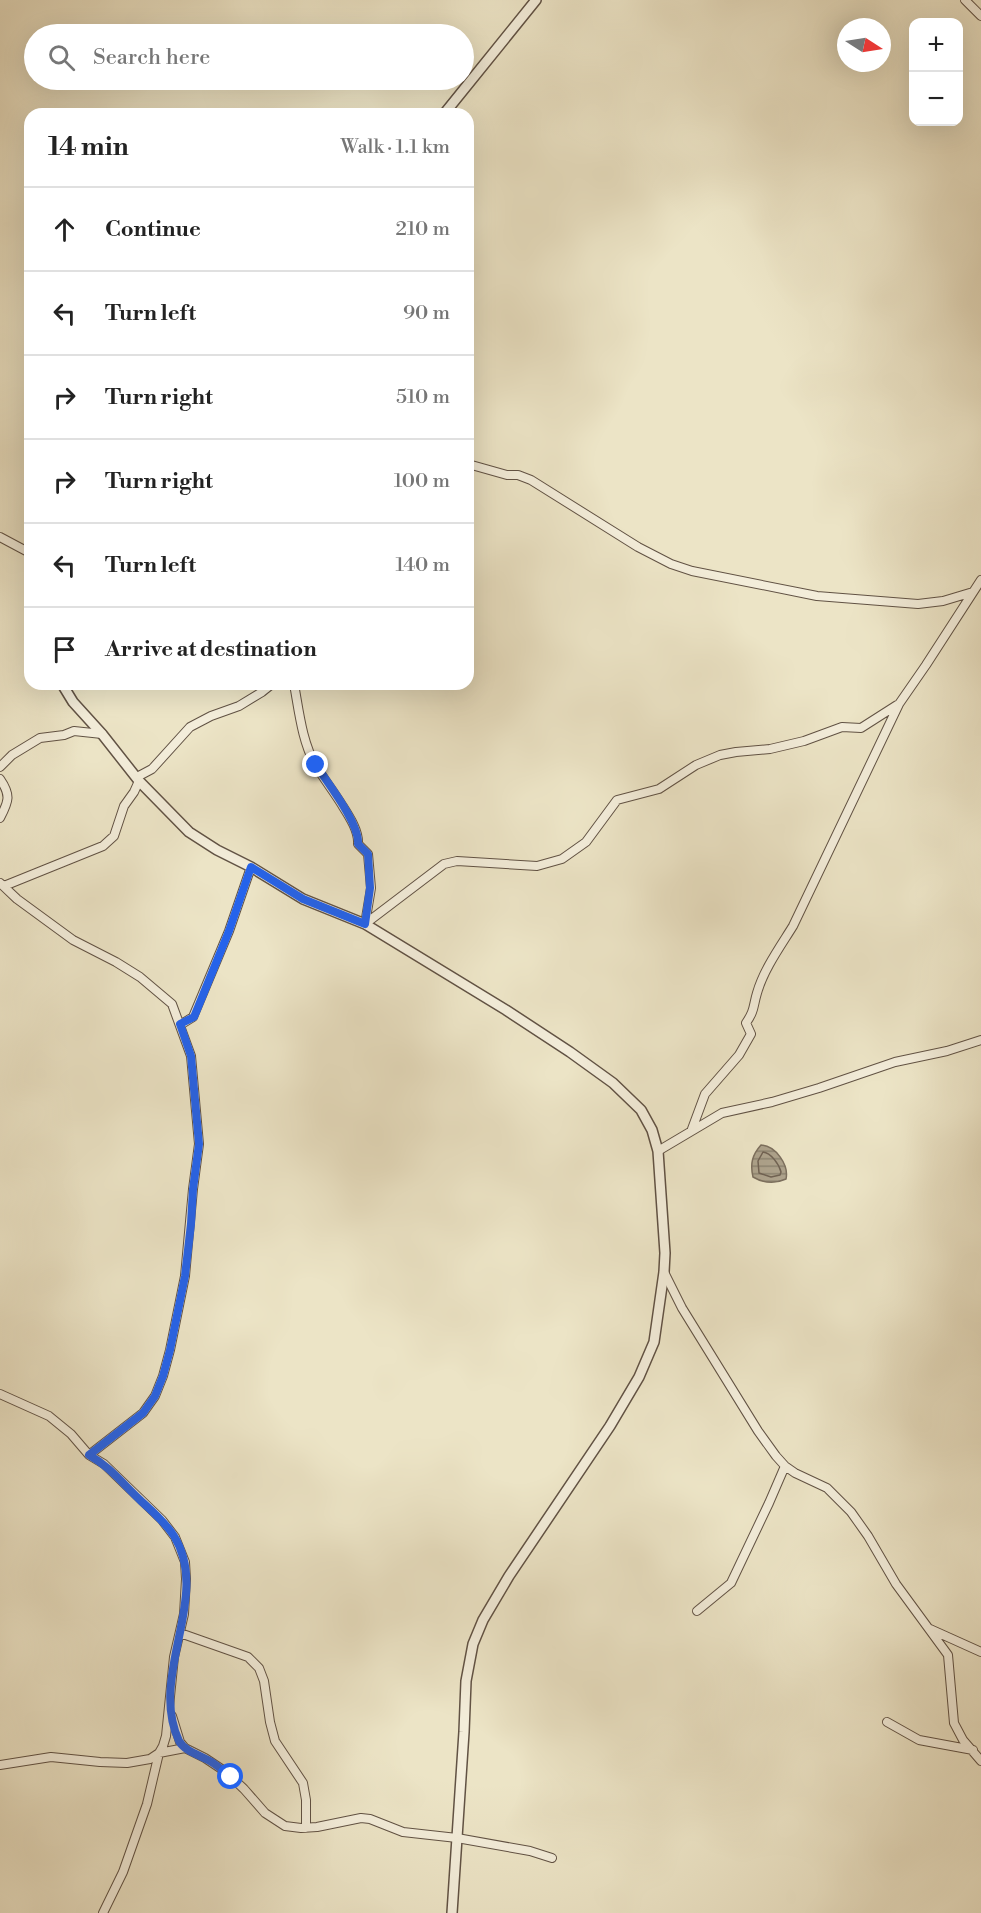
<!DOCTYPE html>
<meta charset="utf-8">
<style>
body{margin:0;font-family:"Libre Bodoni",serif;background:#f6f6f6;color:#222}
.controls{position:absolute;right:18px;top:18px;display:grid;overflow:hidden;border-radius:12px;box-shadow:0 6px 24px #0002}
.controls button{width:54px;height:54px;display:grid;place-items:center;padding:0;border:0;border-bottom:2px solid #e0e0e0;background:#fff;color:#222;font:30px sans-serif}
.compass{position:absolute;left:837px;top:18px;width:54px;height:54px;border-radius:50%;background:#fff;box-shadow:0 6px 24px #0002;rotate:102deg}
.stop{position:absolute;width:18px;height:18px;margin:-14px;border:4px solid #2563eb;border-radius:50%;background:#fff}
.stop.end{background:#2563eb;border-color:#fff;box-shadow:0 2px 6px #0008}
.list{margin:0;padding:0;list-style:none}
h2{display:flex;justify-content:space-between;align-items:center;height:78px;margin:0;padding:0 24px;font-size:26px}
h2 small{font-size:20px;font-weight:400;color:#767676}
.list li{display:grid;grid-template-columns:39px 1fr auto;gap:18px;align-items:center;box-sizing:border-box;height:84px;padding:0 24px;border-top:2px solid #e0e0e0}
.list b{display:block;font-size:22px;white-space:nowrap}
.list em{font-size:20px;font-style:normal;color:#767676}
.icon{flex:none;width:33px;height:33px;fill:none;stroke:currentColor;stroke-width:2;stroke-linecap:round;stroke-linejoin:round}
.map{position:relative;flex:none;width:981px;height:1913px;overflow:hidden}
.search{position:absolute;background:#fff;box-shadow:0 6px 24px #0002;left:24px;top:24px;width:450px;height:66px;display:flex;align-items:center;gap:15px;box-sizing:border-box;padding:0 21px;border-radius:33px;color:#767676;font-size:22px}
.panel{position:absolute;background:#fff;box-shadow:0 6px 24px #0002;left:24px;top:108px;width:450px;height:582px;border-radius:18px}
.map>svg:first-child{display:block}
.water{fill:url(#water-rules);stroke:#7c6f5d;stroke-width:1.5}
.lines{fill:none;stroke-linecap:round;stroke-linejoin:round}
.shore{stroke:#706252;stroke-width:1.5}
.minor-casing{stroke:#615244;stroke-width:10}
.tertiary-casing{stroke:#615244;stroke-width:12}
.minor{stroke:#f3edda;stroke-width:8}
.tertiary{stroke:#f3edda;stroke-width:9}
.route{stroke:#2563eb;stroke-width:8}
</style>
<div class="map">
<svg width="981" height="1913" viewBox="0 0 981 1913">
<defs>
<pattern id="water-rules" width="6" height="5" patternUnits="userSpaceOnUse" patternTransform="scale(1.5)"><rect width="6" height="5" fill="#ada28b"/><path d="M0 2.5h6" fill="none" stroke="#8d8471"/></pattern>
</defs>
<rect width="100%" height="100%" fill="#ece4c6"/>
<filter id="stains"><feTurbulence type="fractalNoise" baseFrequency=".00333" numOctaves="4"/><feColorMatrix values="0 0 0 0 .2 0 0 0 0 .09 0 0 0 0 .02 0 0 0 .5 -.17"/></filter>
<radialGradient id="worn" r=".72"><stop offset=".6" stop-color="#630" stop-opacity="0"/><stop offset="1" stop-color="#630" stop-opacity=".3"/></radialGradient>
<path class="water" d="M 761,1145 C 776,1146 789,1165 786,1179 C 775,1184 765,1184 753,1177 C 750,1164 752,1155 761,1145 Z"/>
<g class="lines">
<path class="shore" d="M 763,1152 C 771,1153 779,1164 781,1172 L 780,1175 L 771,1177 L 759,1173 L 758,1161 Z"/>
<defs>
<path id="minor" d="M 965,0 L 981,16
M 468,464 L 507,475 L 518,475 L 531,480 L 638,547 L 671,564 L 692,571 L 817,596 L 918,604 L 943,601 L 973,592
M 0,537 L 30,553
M 294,684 C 299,711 302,742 316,766 C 324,779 334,792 342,805 C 349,816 359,831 358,844 L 368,854 L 371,888 L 365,924
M 0,767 L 12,755 L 40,738 L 64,735 L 74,731 L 102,734
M 137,777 L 152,769 L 190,727 L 211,716 L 239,706 L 262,692 L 272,684
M 0,779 C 11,795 9,801 0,818
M 0,883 L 17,899 L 73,940 L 116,962 L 140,977 L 172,1004 L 191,1056 L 199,1144 L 193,1189 L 185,1276 L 170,1350 L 163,1376 L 155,1396 L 143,1413 L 89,1455
M 4,886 L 103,846 L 114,836 L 124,806 L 134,792 L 139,781
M 365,924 L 444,864 L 457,861 L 537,866 L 562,859 L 586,842 L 617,800 L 659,789 L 696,765 L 720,755 L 736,752 L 770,749 L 804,741 L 842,727 L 861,728 L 897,705
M 180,1025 L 193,1017 L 229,931 L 251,867
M 692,1129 L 705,1094 L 739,1055 L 751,1034 L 746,1023 C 755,1010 753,1006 757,993 C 764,969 780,947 793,926 L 899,704 L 926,665 L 981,580
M 658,1151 L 722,1113 L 772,1102 L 819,1088 L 895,1062 L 947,1051 L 981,1040
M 664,1272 L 682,1308 L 758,1431 L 776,1456 L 785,1466 L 795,1473 L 827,1488 L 851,1512 L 868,1536 L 896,1584 L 948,1655 L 954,1723 L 963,1740 L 981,1761
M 0,1394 L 49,1416 L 71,1434 L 89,1455 L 104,1464 L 162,1520 L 175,1537 L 185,1562 L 186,1579 L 184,1614 L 174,1657 L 166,1736 L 163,1746 L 159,1753 L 147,1804 L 123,1872 L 103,1913
M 697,1611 L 731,1583 L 769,1503 L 785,1466
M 930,1629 L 981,1652
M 180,1633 L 248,1657 L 259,1668 L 264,1681 L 270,1722 L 275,1741 L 303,1783 L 306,1800 L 306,1828
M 172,1716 L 180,1742 L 185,1748 L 205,1758 L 226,1772 L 244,1789 L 265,1813 L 285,1826 L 301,1828 L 317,1827 L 361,1818 L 370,1819 L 403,1832 L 457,1838 L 530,1851 L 552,1858
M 887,1722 L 919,1740 L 973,1750
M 0,1765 L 51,1757 L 100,1762 L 127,1763 L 150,1759 L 159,1753 L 185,1748"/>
<path id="tertiary" d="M 444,114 L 536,0
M 62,684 L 73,702 L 102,734 L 139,781 L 189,832 L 217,850 L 251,867 L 303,899 L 365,924 L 506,1010 L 570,1052 L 613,1083 L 641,1110 L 652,1130 L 658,1151 L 665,1253 L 664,1272 L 654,1342 L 639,1377 L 610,1426 L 509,1576 L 483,1620 L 473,1644 L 466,1681 L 464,1732 L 452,1913"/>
</defs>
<use href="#minor" class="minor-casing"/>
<use href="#tertiary" class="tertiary-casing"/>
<use href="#minor" class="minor"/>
<use href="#tertiary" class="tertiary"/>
</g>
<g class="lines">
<path class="route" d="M 231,1777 C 225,1772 219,1767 213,1763 C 203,1756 185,1752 179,1741 C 148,1675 212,1597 174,1536 C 165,1522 152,1511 140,1500 C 122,1483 110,1467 89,1455 L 143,1413 L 155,1396 L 163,1376 L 170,1350 L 185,1276 L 191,1224 L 193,1189 L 199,1144 L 191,1056 L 180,1024 L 194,1017 L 229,931 L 251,867 L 303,899 L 365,924 L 370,888 L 368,854 L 358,844 C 360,824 327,782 316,765"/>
</g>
<rect width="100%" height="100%" filter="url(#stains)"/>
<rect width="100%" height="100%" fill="url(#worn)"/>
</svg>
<div class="controls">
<button>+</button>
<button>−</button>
</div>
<svg class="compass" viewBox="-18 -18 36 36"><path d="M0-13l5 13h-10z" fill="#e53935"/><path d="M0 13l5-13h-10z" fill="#767676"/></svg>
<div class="stop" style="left:231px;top:1777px"></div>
<div class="stop end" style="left:316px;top:765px"></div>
<div class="search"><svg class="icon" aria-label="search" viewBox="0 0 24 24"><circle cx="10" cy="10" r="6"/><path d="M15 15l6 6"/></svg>Search here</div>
<section class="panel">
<h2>14 min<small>Walk · 1.1 km</small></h2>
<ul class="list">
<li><svg class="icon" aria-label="ahead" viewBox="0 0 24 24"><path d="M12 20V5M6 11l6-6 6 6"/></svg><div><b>Continue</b></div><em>210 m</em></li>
<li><svg class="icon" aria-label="left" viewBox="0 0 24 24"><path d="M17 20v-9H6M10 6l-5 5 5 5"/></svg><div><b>Turn left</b></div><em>90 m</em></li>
<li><svg class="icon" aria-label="right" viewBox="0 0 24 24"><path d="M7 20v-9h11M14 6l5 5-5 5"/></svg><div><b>Turn right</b></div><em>510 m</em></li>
<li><svg class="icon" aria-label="right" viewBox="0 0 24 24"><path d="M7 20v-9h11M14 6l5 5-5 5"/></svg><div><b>Turn right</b></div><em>100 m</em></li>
<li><svg class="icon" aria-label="left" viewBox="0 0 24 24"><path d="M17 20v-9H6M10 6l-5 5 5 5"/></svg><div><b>Turn left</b></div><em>140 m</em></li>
<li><svg class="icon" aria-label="arrive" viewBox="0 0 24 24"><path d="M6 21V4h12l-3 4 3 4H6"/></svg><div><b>Arrive at destination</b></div></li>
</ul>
</section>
</div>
